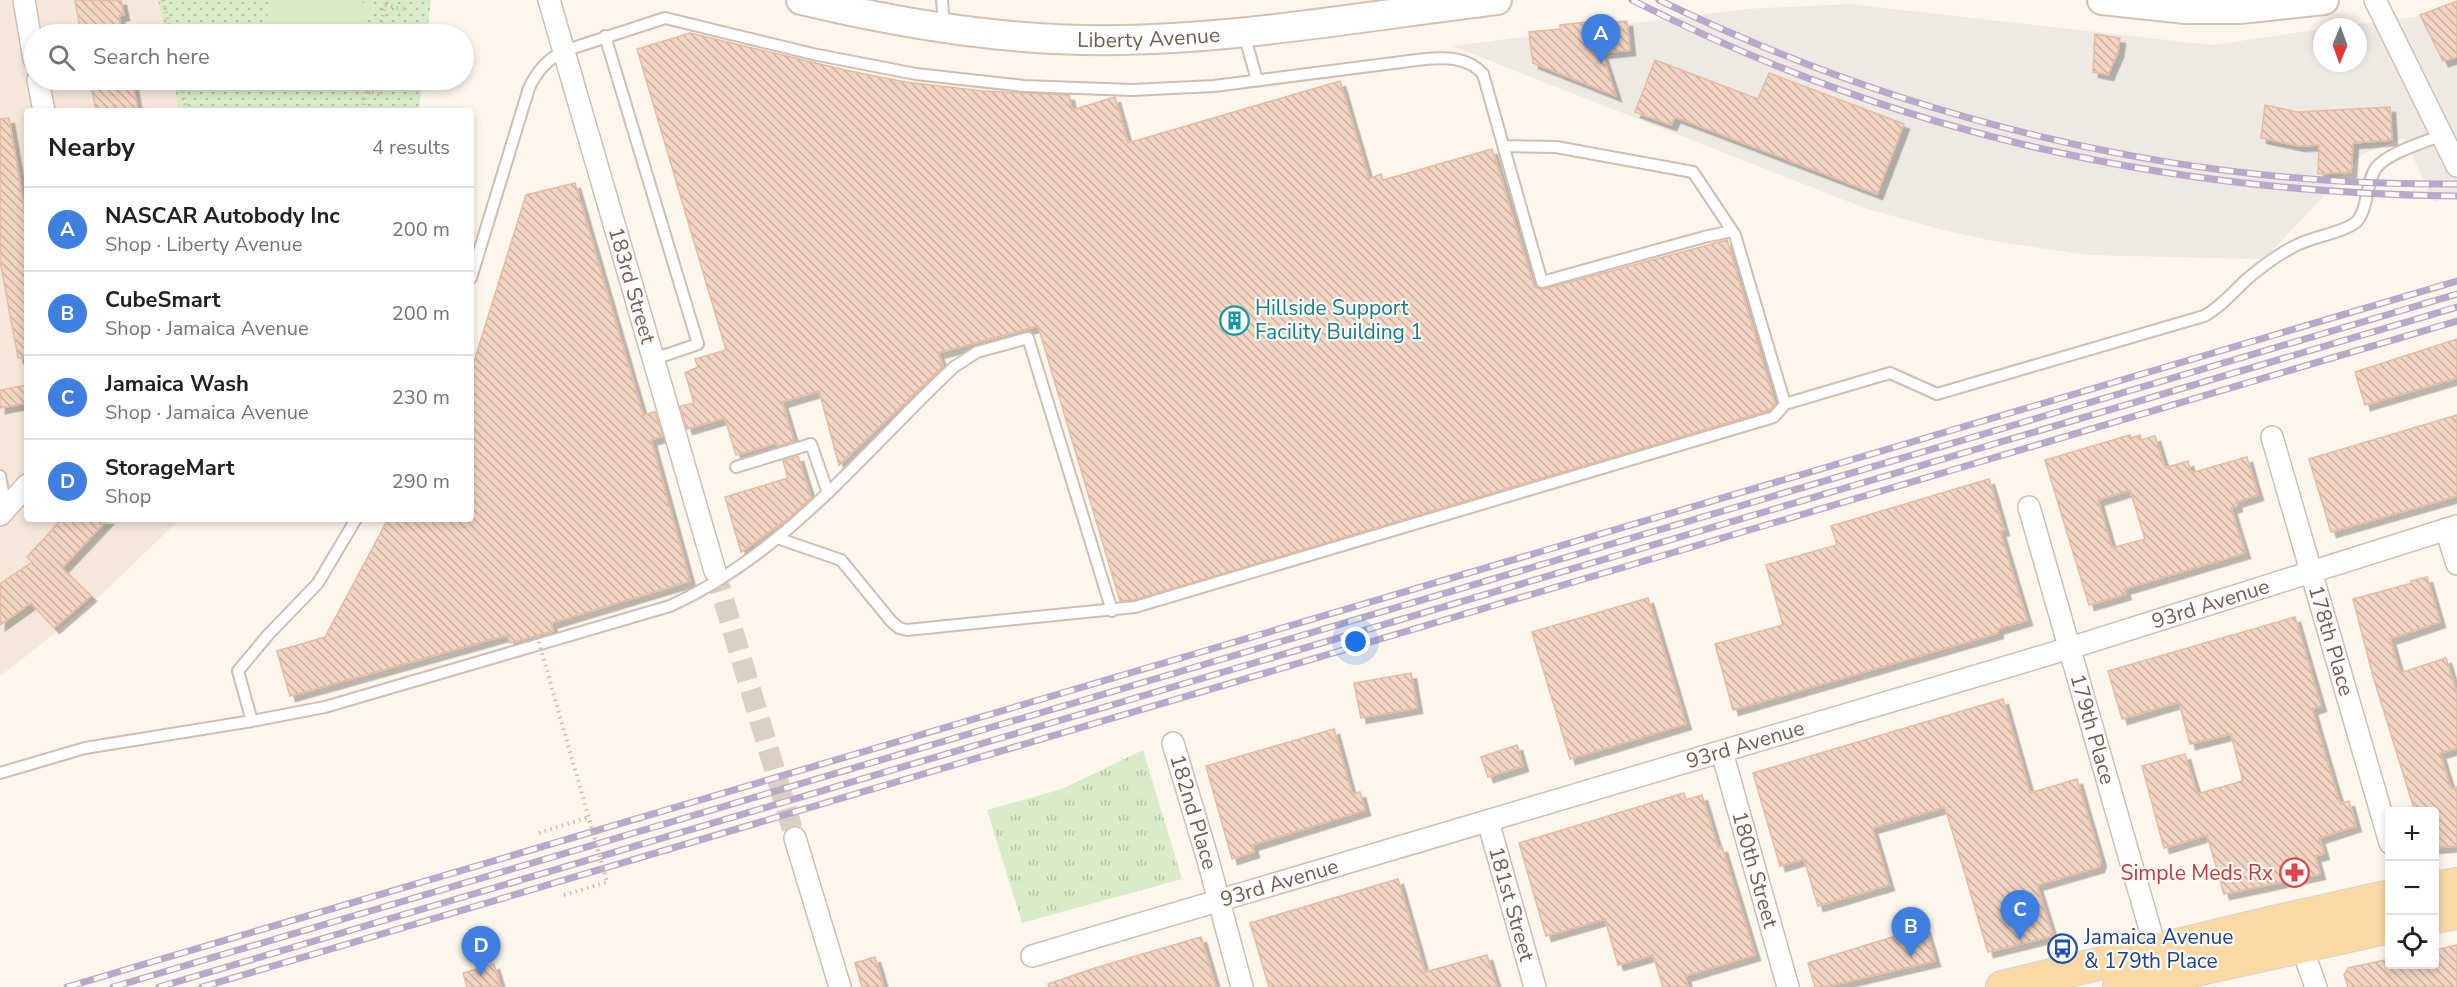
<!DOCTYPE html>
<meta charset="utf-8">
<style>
body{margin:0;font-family:"Nunito Sans",sans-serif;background:#f6f6f6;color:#202124}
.controls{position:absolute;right:18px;bottom:18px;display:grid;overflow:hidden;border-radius:6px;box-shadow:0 3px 9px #0003}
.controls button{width:54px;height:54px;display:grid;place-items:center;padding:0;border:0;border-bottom:2px solid #e0e0e0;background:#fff;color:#202124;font:30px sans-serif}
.compass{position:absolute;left:2313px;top:18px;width:54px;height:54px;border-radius:50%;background:#fff;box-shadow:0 3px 9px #0003;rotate:181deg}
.you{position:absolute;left:1356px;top:642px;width:21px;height:21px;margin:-15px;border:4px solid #fff;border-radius:50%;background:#1a73e8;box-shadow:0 0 0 9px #1a73e833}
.badge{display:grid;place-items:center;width:39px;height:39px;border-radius:50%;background:#0f766e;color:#fff;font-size:20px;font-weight:700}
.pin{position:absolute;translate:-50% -50px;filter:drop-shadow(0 2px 3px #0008)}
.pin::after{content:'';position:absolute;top:32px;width:21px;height:18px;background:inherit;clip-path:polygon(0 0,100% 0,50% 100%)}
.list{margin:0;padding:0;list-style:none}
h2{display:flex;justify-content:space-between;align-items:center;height:78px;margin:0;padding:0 24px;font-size:26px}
h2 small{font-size:20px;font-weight:400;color:#757577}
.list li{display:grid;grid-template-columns:39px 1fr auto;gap:18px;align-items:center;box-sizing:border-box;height:84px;padding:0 24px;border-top:2px solid #e0e0e0}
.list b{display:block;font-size:22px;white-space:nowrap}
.list p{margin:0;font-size:20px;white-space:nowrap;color:#757577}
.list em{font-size:20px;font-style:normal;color:#757577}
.icon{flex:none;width:33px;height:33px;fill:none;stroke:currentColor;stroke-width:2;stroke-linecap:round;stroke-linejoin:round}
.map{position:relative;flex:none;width:2457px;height:987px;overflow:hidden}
.search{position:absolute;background:#fff;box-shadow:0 3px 9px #0003;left:24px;top:24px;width:450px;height:66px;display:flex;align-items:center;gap:15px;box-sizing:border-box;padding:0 21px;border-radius:33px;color:#757577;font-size:22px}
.panel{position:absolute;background:#fff;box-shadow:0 3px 9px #0003;left:24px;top:108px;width:450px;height:414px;border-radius:6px}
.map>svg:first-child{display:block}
.residential{fill:#f5e8da}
.industrial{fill:#efe9e4}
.grass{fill:url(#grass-tufts)}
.park{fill:url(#park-dots)}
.garden{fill:#d8ecc9}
.building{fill:url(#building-back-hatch);stroke:#e6bba3;stroke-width:1.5;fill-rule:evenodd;filter:url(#shadow)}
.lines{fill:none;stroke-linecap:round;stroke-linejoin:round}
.minor-tunnel{stroke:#dcd0c4;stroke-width:21;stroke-dasharray:21 10;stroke-linecap:butt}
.service-casing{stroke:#d1beb0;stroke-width:14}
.minor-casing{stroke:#d1beb0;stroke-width:24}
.secondary-casing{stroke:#d6c0b0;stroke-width:32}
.primary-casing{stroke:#dad1cd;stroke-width:34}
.path{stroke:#d9b8a5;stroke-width:4;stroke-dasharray:1.5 4.5;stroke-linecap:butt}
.service{stroke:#fff;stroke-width:10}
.minor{stroke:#fff;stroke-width:21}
.secondary{stroke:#fff;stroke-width:28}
.primary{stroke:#fbd9a5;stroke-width:32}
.rail-casing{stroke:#b9a8c9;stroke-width:7}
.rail{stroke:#fffaf3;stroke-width:4.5;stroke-dasharray:14;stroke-linecap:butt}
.path-bridge{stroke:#d9b8a5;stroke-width:4;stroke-dasharray:1.5 4.5;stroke-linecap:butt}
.labels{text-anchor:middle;stroke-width:4.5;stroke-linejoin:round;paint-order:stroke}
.street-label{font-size:21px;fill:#7a5c4d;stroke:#fffaf3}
.culture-label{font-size:21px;fill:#0d838f;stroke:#fffaf3;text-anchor:start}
.health-label{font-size:21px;fill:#be3a42;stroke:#fffaf3;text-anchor:end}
.transit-label{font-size:21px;fill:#164399;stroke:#fffaf3;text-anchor:start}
</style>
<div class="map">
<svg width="2457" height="987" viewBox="0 0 2457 987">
<defs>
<pattern id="grass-tufts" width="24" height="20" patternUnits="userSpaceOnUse" patternTransform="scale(1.5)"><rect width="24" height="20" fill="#d8ecc9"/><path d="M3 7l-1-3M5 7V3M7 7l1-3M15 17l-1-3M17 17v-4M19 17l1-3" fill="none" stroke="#b4c2a5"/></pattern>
<pattern id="park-dots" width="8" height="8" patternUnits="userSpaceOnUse" patternTransform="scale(1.5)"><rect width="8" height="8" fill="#d8ecc9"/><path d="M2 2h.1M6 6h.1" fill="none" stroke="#b4c2a5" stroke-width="1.8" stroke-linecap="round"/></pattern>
<pattern id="building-back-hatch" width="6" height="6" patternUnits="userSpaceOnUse" patternTransform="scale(1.5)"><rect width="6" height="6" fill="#f3d5c3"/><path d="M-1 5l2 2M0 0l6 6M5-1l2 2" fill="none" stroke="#cab0a1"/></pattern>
<filter id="shadow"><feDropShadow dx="5.5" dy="5.5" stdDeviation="0" flood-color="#0004"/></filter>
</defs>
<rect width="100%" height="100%" fill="#fdf6ec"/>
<path class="residential" d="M 0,0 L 158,0 L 165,34 L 34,34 L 34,80 L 173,80 L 179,111 L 27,111 L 27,519 L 180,519 L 104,592 L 38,647 L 0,676 Z"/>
<path class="industrial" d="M 2457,1 L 2457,192 L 2434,202 L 2404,138 L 2363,154 L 2271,252 L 2260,259 L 2086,255 L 1988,240 L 1943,230 L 1867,209 L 1452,46 L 1746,9 L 1850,4 L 2211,45 L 2322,29 L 2322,63 L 2358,63 L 2358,27 L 2339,27 L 2420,16 Z"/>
<path class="grass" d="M 1143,750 L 1182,879 L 1022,923 L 987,810 L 1062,789 Z"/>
<path class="park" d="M 158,0 L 431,0 L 427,34 L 165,34 Z
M 173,80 L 422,80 L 419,111 L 179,111 Z"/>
<path class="garden" d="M 272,0 L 351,0 L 372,5 L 355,34 L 267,34 L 268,6 Z"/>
<path class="building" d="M 75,0 L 121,0 L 124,15 L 119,16 L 122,34 L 81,34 Z
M 2457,1 L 2457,57 L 2443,61 L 2420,15 Z
M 1596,21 L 1597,24 L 1627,21 L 1630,50 L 1602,53 L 1616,96 L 1533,63 L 1529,32 L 1560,29 L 1560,25 Z
M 690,33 L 845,70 L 905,82 L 983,91 L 1069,95 L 1072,110 L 1115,97 L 1128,143 L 1340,81 L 1369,179 L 1381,174 L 1383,180 L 1492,149 L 1534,287 L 1544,289 L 1727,240 L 1775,404 L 1770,410 L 1134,600 L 1120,601 L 1038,326 L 938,353 L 943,366 L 839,465 L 819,391 L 782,402 L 794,441 L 778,446 L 777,443 L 736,455 L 725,418 L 687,429 L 680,406 L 694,403 L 685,373 L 698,367 L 695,359 L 726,350 L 637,49 Z
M 2095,34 L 2120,38 L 2118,52 L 2108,75 L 2093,72 Z
M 1655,60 L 1758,99 L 1769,73 L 1904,124 L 1877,194 L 1675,117 L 1671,125 L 1635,112 Z
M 90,80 L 132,80 L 138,111 L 96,111 Z
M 2265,105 L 2297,112 L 2390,107 L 2392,140 L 2353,143 L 2351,172 L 2318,174 L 2319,145 L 2299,146 L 2261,138 Z
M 9,118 L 27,224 L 27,358 L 18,358 L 0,261 L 0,119 Z
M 575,183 L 643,415 L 655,412 L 663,436 L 651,440 L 690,581 L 551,623 L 553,631 L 510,643 L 507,635 L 290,696 L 277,651 L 325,637 L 388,519 L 471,519 L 471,371 L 526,195 Z
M 2457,339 L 2457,378 L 2365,405 L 2355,372 Z
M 27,385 L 27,403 L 0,408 L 0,390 Z
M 2457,415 L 2457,496 L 2331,532 L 2309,459 Z
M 2130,435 L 2131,438 L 2140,435 L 2141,440 L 2155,436 L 2165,468 L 2188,461 L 2191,473 L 2247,457 L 2258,495 L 2236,502 L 2237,506 L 2231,508 L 2245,553 L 2124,589 L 2126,594 L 2089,605 L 2045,460 ZM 2130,490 L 2145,539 L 2112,548 L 2098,500 Z
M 798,456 L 811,498 L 790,517 L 741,552 L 725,497 L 788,478 L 783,461 Z
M 1989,479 L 2004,530 L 2000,531 L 2027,620 L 1997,629 L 1998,633 L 1733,710 L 1715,644 L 1783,625 L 1766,565 L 1837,545 L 1831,526 Z
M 62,519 L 108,519 L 62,568 L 91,596 L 54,628 L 31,603 L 0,625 L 0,584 L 32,562 L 27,557 Z
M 2427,577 L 2440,622 L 2390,639 L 2400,673 L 2446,658 L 2457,694 L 2457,748 L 2440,753 L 2451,789 L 2457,787 L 2457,846 L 2434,848 L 2434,812 L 2415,812 L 2373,676 L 2353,599 L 2412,583 L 2411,581 Z
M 1648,598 L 1686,724 L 1570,759 L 1532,632 Z
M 2295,617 L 2321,706 L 2312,709 L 2317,727 L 2340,804 L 2349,801 L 2356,826 L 2319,838 L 2324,854 L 2315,856 L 2320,874 L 2224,894 L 2207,835 L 2164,848 L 2142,766 L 2185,754 L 2197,794 L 2243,781 L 2231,734 L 2190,744 L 2179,702 L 2122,719 L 2108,671 Z
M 1411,673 L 1417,708 L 1361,718 L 1354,683 Z
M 2003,699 L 2030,793 L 2077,779 L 2101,861 L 2099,867 L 2037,885 L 2053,936 L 1988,952 L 1945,807 L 1872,828 L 1889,885 L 1818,906 L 1804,859 L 1780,866 L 1753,773 Z
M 1334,729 L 1352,794 L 1360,792 L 1365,810 L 1252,845 L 1254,852 L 1232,859 L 1206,766 Z
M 1517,745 L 1523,766 L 1488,777 L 1481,757 Z
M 1684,793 L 1686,800 L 1702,795 L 1718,848 L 1722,847 L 1755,955 L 1685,976 L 1688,987 L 1663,987 L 1653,955 L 1618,965 L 1605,919 L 1546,936 L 1519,843 Z
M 1398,879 L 1425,972 L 1487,955 L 1497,987 L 1269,987 L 1250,923 Z
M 1925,927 L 1935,961 L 1824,987 L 1815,987 L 1808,963 Z
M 1201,937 L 1216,987 L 1049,987 L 1048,984 L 1095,968 Z
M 2457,945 L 2457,987 L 2348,987 L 2344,975 L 2348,968 L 2390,959 L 2390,964 L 2434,964 L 2434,950 Z
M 875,957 L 884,987 L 862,987 L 855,963 Z
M 494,964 L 501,987 L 467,987 L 463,973 Z"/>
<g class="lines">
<path class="minor-tunnel" d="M 715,571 L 795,838"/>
<defs>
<path id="service" d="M 942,0 L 944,26
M 1244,34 L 1257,80
M 605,36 L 698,344 L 654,359
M 1504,146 L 1556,147 L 1693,172 L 1735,235 L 1785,404
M 471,278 L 529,88 C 537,71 547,59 564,51 L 665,18 L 813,54 L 916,74 L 1024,86 L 1132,90 L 1214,86 L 1425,59 C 1445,57 1468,57 1483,74 L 1542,282 L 1704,237 L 1732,231
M 736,467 L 811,444 L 828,493
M 0,476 L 6,507
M 777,538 L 841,560 L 891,621 L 899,628 L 907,630 L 1135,607 L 1774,417 L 1785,404 L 1890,373 L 1937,394 L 2204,316 C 2221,307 2232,293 2246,280 C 2261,267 2277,255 2295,246 C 2311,237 2342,233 2355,223 C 2368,213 2366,181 2376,168 C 2387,153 2425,142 2442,135
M 252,721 L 238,671 L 268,635 L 318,583 L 356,519
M 0,773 L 85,748 L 252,721 L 325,707 L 670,606 C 786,554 864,451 954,367 L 977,352 L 1028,338 L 1112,611"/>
<g id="minor">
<path d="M 24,0 L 34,59"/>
<path id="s1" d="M 549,0 L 715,571"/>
<path d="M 2375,0 L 2457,166"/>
<path d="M 38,80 L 44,111"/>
<path id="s2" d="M 2272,437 L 2390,843"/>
<path id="s3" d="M 2029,507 L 2156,950"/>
<path d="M 0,515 L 27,485"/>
<path d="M 2446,529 L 2457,564"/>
<path id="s4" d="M 1173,743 L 1208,860 L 1242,987"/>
<path id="s5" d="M 1722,752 L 1788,987"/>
<path id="s6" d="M 1488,821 L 1535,987"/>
<path d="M 795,838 L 840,987"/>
<path d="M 2297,934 L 2316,987"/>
<path id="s7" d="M 1032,956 L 2070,648 L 2457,526"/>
</g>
<g id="secondary">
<path id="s8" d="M 801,0 C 906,25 1012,42 1121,40 C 1246,38 1372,15 1497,0"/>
<path d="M 2102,0 L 2186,9 L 2240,9 L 2324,0"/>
</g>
<path id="primary" d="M 2434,888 L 2457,884
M 2434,917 L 2457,913
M 2002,987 L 2269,923 L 2390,896
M 2119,987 L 2390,927"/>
</defs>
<use href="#service" class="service-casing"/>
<use href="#minor" class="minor-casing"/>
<use href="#secondary" class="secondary-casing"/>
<use href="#primary" class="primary-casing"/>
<path class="path" d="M 163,0 L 171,34
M 385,5 L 404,9
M 379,34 L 386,0
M 180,80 L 187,111
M 366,91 L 383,95
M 362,111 L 369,80
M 539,833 L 589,817
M 564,895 L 607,882"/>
<use href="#service" class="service"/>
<use href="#minor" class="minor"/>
<use href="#secondary" class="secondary"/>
<use href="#primary" class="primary"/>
<defs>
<path id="rail" d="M 1632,0 C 1893,133 2165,193 2457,196
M 1659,0 C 1907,120 2180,187 2457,184
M 67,987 L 2457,281
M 113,987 L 2457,294
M 159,987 L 2457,307
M 202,987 L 2457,321"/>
</defs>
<use href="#rail" class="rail-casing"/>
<use href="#rail" class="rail"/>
<path class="path-bridge" d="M 537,636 L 607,882"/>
</g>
<defs>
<symbol id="building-ring" viewBox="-11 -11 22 22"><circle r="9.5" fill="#fffaf3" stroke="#0f9aa8" stroke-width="1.5"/><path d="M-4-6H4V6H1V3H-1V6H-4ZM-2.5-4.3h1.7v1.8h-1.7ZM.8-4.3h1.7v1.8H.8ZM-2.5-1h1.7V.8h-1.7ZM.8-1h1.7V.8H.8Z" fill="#0f9aa8"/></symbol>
<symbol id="pharmacy-ring" viewBox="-11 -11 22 22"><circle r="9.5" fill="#fffaf3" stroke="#e0444e" stroke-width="1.5"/><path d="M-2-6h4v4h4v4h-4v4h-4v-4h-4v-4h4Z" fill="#e0444e"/></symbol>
<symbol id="bus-ring" viewBox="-11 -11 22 22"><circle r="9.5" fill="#fffaf3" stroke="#1a4fb4" stroke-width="1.5"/><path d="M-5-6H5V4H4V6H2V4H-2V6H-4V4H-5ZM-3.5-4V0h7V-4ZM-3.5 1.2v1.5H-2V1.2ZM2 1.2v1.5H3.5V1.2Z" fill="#1a4fb4"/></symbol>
</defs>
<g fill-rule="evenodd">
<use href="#building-ring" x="1218" y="304" width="33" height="33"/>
<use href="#pharmacy-ring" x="2278" y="856" width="33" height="33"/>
<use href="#bus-ring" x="2046" y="932" width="33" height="33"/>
</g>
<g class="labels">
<g class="street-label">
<text dy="7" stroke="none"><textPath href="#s8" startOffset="351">Liberty Avenue</textPath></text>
<text dy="7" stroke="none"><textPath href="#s1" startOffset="297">183rd Street</textPath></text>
<text dy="7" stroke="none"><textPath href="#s7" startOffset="1230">93rd Avenue</textPath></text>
<text dy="7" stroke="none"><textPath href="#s2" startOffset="212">178th Place</textPath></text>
<text dy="7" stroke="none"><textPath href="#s3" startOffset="231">179th Place</textPath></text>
<text dy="7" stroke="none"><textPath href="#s7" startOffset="744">93rd Avenue</textPath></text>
<text dy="7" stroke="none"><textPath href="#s4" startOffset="72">182nd Place</textPath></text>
<text dy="7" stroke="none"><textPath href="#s5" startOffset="122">180th Street</textPath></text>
<text dy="7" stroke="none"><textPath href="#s7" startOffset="258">93rd Avenue</textPath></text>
<text dy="7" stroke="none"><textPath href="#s6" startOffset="86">181st Street</textPath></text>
</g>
<g class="culture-label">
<text x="1255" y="315">Hillside Support<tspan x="1255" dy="24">Facility Building 1</tspan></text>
</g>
<g class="health-label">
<text x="2273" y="880">Simple Meds Rx</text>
</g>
<g class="transit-label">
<text x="2084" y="944">Jamaica Avenue<tspan x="2084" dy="24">&amp; 179th Place</tspan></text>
</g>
</g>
</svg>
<div class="controls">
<button>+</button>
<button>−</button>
<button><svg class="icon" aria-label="locate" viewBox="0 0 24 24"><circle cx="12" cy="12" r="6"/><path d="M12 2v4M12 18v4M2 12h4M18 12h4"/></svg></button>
</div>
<svg class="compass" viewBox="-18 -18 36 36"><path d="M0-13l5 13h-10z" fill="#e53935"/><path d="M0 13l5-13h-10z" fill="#757577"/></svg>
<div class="you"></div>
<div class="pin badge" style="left:1601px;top:64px;background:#3f7fe0">A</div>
<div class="pin badge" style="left:1911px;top:957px;background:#3f7fe0">B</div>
<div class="pin badge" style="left:2020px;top:940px;background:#3f7fe0">C</div>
<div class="pin badge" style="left:481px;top:976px;background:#3f7fe0">D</div>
<div class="search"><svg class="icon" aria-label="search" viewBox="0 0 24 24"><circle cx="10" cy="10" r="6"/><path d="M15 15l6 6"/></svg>Search here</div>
<section class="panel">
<h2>Nearby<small>4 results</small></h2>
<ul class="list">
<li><span class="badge" style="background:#3f7fe0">A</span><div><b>NASCAR Autobody Inc</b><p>Shop · Liberty Avenue</p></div><em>200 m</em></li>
<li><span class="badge" style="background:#3f7fe0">B</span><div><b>CubeSmart</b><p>Shop · Jamaica Avenue</p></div><em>200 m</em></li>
<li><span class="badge" style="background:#3f7fe0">C</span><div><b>Jamaica Wash</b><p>Shop · Jamaica Avenue</p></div><em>230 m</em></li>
<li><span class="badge" style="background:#3f7fe0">D</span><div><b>StorageMart</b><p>Shop</p></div><em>290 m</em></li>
</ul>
</section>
</div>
